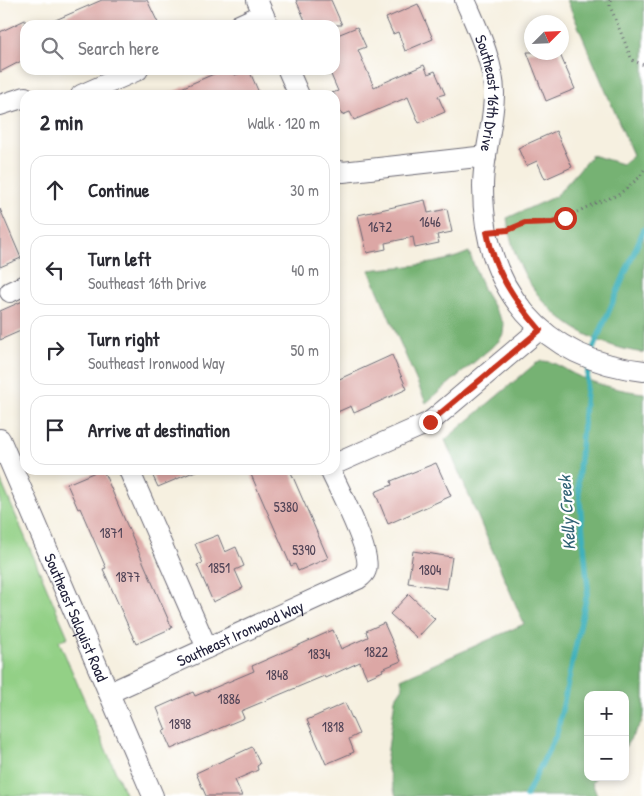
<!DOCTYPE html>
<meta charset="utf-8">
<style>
body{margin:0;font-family:"Patrick Hand",sans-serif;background:#f2f2f3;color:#2b2b33}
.controls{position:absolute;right:15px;bottom:15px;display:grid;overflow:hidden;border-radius:10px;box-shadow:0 2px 8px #0003}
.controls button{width:45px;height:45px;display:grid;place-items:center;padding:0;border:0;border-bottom:1px solid #e1e1e2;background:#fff;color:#2b2b33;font:25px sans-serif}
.compass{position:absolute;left:524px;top:15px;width:45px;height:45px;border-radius:50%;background:#fff;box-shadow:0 2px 8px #0003;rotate:66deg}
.stop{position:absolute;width:15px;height:15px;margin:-11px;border:4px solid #c8321e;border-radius:50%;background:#fff}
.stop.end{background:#c8321e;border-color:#fff;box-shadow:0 1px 5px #0008}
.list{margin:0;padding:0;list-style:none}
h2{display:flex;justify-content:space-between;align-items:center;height:65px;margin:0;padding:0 20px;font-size:21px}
h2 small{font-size:16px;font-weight:400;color:#7c7c81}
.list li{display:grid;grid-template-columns:32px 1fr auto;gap:15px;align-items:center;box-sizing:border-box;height:70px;margin:0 10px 10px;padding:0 10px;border:1px solid #e1e1e2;border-radius:15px}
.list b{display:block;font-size:19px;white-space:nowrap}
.list p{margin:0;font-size:16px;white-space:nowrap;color:#7c7c81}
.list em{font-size:16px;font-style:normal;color:#7c7c81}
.icon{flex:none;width:28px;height:28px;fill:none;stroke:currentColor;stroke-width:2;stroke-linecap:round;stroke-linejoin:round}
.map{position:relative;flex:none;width:644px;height:796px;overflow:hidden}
.search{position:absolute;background:#fff;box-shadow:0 2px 8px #0003;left:20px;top:20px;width:320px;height:55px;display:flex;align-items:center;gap:12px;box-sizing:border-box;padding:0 18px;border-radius:15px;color:#7c7c81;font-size:19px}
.panel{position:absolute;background:#fff;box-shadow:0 2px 8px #0003;left:20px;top:90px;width:320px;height:385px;border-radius:15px}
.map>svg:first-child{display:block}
.green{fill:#93d086;stroke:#5a7960}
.forest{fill:#76b273;stroke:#4c6a57}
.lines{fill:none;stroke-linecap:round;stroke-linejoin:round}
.stream{stroke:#41b1bb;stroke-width:5.5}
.building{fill:#dca7a5}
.minor-casing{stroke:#6c6a75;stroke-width:22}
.path{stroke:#6c6a75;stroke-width:3;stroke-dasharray:1 4;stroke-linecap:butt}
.minor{stroke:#fff;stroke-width:20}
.route{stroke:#c8321e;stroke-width:6}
.labels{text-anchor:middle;stroke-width:4.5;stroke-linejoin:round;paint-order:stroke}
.number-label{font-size:14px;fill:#504356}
.street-label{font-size:16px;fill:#22223b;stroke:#fff}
.water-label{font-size:18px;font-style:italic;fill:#306275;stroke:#fff}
</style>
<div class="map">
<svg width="644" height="796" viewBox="0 0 644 796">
<rect width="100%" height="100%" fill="#fff"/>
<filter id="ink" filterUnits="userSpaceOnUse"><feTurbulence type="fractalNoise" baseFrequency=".02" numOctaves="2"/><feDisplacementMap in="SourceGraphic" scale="10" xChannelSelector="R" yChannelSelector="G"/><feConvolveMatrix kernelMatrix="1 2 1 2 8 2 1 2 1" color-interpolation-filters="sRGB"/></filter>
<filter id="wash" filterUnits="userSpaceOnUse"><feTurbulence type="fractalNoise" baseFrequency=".0096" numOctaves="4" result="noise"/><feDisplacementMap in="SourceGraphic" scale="20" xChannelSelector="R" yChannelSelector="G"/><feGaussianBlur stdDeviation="1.12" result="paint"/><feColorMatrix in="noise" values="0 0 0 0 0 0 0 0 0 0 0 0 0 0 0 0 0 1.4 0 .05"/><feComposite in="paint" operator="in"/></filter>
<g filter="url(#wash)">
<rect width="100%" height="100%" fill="#f6f0e0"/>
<path class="green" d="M 0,479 L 68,637 L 59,641 L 126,796 L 0,796 Z"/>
<path class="forest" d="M 567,0 L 644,0 L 644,353 C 587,345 536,311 516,255 C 511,243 509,231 507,218 L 556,196 L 592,155 L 622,164 L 633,155 Z
M 469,252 L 484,291 L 504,324 L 503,334 L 499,341 L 426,403 L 369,270 C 402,266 438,266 469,252 Z
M 542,361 C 556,361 566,371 578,376 C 599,385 622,391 644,393 L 644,714 L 641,723 L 625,747 L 625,695 L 588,695 L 588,777 L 596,777 L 592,782 L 597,796 L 396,796 L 386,763 L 395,699 L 403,687 L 401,679 L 524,624 L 445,440 L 535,364 Z"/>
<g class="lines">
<path class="stream" d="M 526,796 L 557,733 L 588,589 L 578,481 L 589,358 L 644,229"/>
</g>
<g id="blocks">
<path class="building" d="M 102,0 L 147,0 L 159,25 L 44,25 Z
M 296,0 L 331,0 L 342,25 L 307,25 Z
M 418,4 L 433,39 L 405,51 L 398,32 L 393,34 L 386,18 Z
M 25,20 L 25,59 L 0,72 L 0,32 Z
M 357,27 L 366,47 L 358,50 L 374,87 L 424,65 L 428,74 L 435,71 L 445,94 L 438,96 L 445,112 L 419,123 L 408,97 L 354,120 L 350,112 L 342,115 L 335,100 L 335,95 L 332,93 L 338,91 L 329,70 L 335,70 L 335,36 Z
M 527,52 L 559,52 L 575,89 L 546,101 Z
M 223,70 L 233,70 L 235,75 L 249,70 L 260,95 L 165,95 Z
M 556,131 L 572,167 L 545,179 L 537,161 L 526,166 L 518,148 Z
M 425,200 L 428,213 L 447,209 L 452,232 L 437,235 L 439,243 L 415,248 L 413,237 L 385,243 L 386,249 L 367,253 L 358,215 Z
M 0,209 L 21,258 L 0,267 Z
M 25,300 L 25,329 L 0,340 L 0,311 Z
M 392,355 L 407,389 L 354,413 L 351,406 L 335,413 L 335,381 Z
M 436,463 L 451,496 L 388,524 L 375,492 L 392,485 L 391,481 Z
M 100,470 L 103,470 L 172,628 L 136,644 L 103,569 L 106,568 L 80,508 L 78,509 L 67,484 Z
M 150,470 L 198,470 L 158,487 Z
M 249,470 L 290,470 L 328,558 L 298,571 L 295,564 L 291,566 Z
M 218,535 L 225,552 L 236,547 L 244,566 L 235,570 L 243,588 L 213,602 L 197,565 L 203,563 L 195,544 Z
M 413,551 L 452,557 L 447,589 L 408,583 Z
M 409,594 L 435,619 L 417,638 L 390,614 Z
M 384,623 L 401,661 L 382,669 L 383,671 L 367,678 L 360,662 L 325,678 L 324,676 L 241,711 L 244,718 L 171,749 L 163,731 L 166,730 L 157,708 L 193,692 L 195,696 L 254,671 L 252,666 L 333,630 L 341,649 L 368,637 L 366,631 Z
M 345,703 L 359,734 L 349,739 L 354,752 L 326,764 L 307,720 Z
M 252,747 L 260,764 L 257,766 L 258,770 L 235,780 L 242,796 L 206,796 L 196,773 Z"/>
</g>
</g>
<g filter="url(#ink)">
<use href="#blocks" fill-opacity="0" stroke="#6c6a75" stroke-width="1"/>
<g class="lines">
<defs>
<g id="minor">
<path d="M 257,0 L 268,25"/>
<path id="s1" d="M 465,0 C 477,28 494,63 494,93 C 494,125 483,155 483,187 C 483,289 542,360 644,371"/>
<path d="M 239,25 L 263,14"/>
<path d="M 288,70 L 299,95"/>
<path d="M 81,95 L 138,70"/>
<path d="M 0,105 L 25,97"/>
<path d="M 335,170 L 343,172 L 486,156"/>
<path d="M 10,292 L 25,285"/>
<path id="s2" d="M 0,439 L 153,796"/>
<path d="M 335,464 L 430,422 L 540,329"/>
<path d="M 129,470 L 207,648"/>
<path id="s3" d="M 109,693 L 358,579 C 361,577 365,573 366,570 C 373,555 338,487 330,470"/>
</g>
</defs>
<use href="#minor" class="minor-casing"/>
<path class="path" d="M 610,0 L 610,6 L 632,60 L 644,65
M 505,230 L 525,223 L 552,221 L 565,218 L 593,204 L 618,195 L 640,177 L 644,170"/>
<use href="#minor" class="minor"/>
</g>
</g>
<g class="lines" filter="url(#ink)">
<path class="route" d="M 430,422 L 540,330 C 515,301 494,271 487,232 L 508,230 L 525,223 L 552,222 L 565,218"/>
</g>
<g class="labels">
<g class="number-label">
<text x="430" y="227">1646</text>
<text x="380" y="232">1672</text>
<text x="286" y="512">5380</text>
<text x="111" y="538">1871</text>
<text x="304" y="555">5390</text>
<text x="219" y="573">1851</text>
<text x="430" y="575">1804</text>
<text x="128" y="582">1877</text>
<text x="376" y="657">1822</text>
<text x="319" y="659">1834</text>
<text x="277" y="680">1848</text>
<text x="229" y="704">1886</text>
<text x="180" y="729">1898</text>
<text x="333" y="732">1818</text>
</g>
<g class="street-label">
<text dy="6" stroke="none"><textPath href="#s1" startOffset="98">Southeast 16th Drive</textPath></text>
<text dy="6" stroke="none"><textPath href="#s2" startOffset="194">Southeast Salquist Road</textPath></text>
<text dy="6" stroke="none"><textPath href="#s3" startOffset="144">Southeast Ironwood Way</textPath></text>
</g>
<g class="water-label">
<text transform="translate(567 513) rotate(-94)" y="6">Kelly Creek</text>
</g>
</g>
</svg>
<div class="controls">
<button>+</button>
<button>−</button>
</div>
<svg class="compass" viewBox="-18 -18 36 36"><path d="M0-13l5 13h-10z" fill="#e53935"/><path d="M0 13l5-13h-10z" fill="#7c7c81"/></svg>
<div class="stop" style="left:565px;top:218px"></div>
<div class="stop end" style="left:430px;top:422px"></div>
<div class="search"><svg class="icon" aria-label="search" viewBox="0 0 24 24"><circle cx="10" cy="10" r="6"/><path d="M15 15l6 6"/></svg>Search here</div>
<section class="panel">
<h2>2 min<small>Walk · 120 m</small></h2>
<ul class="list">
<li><svg class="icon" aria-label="ahead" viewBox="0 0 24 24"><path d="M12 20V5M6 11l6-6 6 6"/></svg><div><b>Continue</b></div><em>30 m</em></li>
<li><svg class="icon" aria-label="left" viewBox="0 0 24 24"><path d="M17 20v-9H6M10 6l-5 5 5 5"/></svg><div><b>Turn left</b><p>Southeast 16th Drive</p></div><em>40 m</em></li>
<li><svg class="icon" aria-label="right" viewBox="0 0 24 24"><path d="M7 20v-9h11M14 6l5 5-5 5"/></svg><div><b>Turn right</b><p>Southeast Ironwood Way</p></div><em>50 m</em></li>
<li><svg class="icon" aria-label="arrive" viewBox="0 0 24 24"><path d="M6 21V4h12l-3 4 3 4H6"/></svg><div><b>Arrive at destination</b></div></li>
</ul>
</section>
</div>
